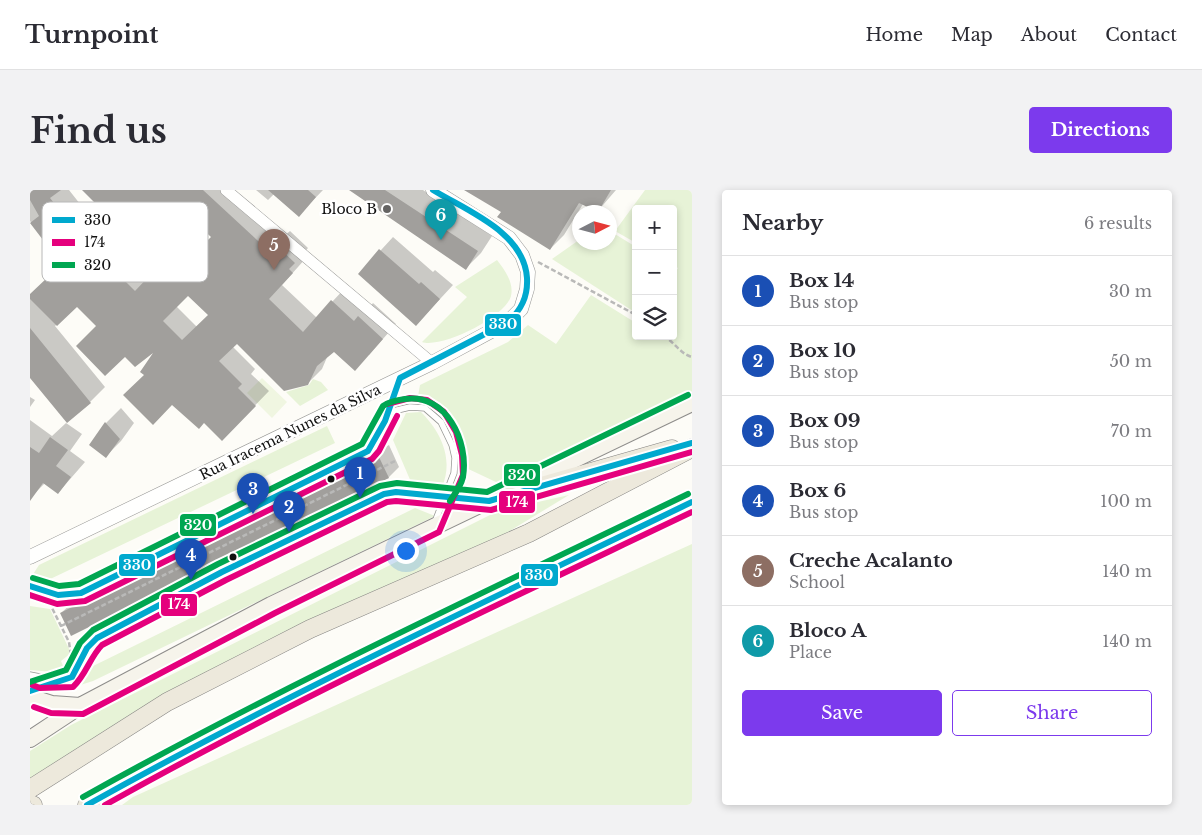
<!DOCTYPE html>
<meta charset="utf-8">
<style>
body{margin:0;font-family:"Libre Baskerville",serif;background:#f2f2f3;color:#2b2b33}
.controls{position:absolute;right:15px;top:15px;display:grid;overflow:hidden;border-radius:5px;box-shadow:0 2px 8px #0003}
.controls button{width:45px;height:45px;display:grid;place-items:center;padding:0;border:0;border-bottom:1px solid #e1e1e2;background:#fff;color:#2b2b33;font:25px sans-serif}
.compass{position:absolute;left:542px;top:15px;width:45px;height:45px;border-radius:50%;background:#fff;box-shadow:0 2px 8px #0003;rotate:84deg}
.you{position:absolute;left:375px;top:360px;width:18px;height:18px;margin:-12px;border:4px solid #fff;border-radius:50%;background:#1a73e8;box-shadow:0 0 0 8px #1a73e833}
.badge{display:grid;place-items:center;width:32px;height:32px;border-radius:50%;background:#7c3aed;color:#fff;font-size:16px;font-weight:700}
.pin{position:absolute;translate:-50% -41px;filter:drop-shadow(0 1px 2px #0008)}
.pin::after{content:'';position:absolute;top:26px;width:18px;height:15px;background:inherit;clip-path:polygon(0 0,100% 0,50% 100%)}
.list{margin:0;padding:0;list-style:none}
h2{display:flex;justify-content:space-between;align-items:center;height:65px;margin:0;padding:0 20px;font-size:21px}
h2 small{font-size:16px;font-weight:400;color:#7c7c81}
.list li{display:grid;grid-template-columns:32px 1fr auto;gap:15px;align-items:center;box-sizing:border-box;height:70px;padding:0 20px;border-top:1px solid #e1e1e2}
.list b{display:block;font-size:19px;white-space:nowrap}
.list p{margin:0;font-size:16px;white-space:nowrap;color:#7c7c81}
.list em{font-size:16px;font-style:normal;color:#7c7c81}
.actions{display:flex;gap:10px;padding:15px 20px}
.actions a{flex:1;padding:11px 0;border:1px solid #7c3aed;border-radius:5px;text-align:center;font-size:18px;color:#7c3aed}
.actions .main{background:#7c3aed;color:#fff}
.icon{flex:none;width:28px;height:28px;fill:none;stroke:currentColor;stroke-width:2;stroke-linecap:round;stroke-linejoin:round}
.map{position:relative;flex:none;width:662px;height:615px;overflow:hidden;border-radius:5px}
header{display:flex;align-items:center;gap:30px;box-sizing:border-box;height:70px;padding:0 25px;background:#fff;border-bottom:1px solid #e1e1e2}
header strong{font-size:24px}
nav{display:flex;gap:28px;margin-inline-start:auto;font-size:18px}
.intro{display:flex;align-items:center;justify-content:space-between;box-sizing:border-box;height:120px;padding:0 30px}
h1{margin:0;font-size:35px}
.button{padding:12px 22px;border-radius:5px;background:#7c3aed;color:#fff;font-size:18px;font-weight:700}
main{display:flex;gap:30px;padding:0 30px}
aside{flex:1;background:#fff;border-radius:5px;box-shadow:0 2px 8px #0003}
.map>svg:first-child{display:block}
.green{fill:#e7f3d7}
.pitch{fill:#f0f6e1}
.shadow{fill:#0003;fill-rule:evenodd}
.building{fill:#a19f9c;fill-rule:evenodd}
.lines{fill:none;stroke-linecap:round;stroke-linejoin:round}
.service-casing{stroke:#979795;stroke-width:7}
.minor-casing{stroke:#979795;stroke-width:12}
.tertiary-casing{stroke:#979795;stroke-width:15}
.secondary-casing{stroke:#8e8d8b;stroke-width:18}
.primary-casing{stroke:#858482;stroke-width:19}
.path{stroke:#b9b9b8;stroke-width:2.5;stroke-dasharray:5 2.5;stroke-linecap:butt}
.service{stroke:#fffffe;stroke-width:5.5}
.minor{stroke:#fffffe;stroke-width:11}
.tertiary{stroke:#fffffe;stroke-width:14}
.secondary{stroke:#f6f4eb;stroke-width:16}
.primary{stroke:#ede9dc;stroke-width:18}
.bus-1-casing{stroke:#fff;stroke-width:10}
.bus-2-casing{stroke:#fff;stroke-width:10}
.bus-3-casing{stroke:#fff;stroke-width:10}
.bus-1{stroke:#00a9ce;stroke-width:6}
.bus-2{stroke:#e5007d;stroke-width:6}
.bus-3{stroke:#00a651;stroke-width:6}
.poi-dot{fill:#646362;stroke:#fff;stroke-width:2}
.bus-dot{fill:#111;stroke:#fff;stroke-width:2}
.labels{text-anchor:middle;stroke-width:5;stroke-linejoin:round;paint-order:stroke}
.poi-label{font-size:14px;fill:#111;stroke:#fff;text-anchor:end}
.street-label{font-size:14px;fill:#111;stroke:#fff}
.key{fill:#fff;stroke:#b8b8b8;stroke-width:1}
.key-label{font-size:14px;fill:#111}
.line-badge{stroke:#fff;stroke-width:2}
.badge-label{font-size:14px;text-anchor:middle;font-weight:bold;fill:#fff}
</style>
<header>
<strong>Turnpoint</strong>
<nav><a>Home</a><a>Map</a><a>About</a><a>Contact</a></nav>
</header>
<div class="intro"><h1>Find us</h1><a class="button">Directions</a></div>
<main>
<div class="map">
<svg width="662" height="615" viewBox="0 0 662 615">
<rect width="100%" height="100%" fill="#fdfcf7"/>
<path class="green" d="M 615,0 L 662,0 L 662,204 L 468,293 L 432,276 C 431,258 420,220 403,211 C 399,209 393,208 388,206 L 390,195 L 478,152 L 498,135 L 526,154 L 561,105 L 606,133 L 606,146 L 643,146 L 643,86 L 648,78 L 643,75 L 643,19 L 606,19 L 606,53 L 585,41 Z
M 580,41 L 606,57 L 606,123 L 522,69 L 549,50 L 550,52 L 580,52 Z
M 467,70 C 475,80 484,93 481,106 C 476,127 411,159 392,152 L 437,107 L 425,97 Z
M 283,189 L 291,192 L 298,200 L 270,216 L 256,202 L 279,195 Z
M 391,222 C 411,242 424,269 412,297 L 381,292 L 363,250 L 376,223 Z
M 297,236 L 305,253 L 14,392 L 0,389 L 9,375 Z
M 539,305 L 455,356 L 0,589 L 0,561 L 41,535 L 468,321 Z
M 385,318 L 405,326 L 63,491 L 44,497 L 59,478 Z
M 662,354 L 662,615 L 92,615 L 103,607 Z
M 0,416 L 20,419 L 41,463 L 31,471 L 36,483 L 0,480 Z"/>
<path class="pitch" d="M 232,188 L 257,212 L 242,228 L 217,203 Z"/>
<path class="shadow" d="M 0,0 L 39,0 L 69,38 L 81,27 L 54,0 L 203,0 L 253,47 L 260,41 L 278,58 L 272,65 L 276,68 L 252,95 L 287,128 L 316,97 L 339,118 L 343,113 L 366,134 L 339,165 L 304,161 L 298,165 L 292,179 L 277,194 L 207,152 L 202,156 L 225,179 L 221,184 L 239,201 L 206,235 L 174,232 L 115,185 L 128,159 L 68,136 L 47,115 L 25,136 L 75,197 L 60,212 L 0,185 L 0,105 L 21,86 L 28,67 L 0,31 ZM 149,16 L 183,47 L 150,79 L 139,68 L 119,88 L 97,65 ZM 158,104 L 179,125 L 167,137 L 146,116 Z
M 226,0 L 293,0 L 269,25 L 244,4 L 238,10 Z
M 321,0 L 393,0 L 462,46 L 451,63 L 436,78 Z
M 435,0 L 586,0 L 567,22 L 553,14 L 534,45 L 520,59 L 472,21 Z
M 363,47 L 403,82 L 405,80 L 423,95 L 386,135 L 330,83 Z
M 0,207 L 5,210 L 0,217 Z
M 91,218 L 104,233 L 91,251 L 76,266 L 61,255 L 76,233 Z
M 0,230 L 22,246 L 36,233 L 52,244 L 40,261 L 55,272 L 28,303 L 15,293 L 2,306 L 0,305 Z
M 359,255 L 369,277 L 359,287 L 31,423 L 42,413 Z"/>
<path class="building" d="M 0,0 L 31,0 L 20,8 L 54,51 L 79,27 L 52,0 L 173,0 L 239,61 L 245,54 L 265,73 L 259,79 L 263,83 L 239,109 L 273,142 L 301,110 L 324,131 L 328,126 L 353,149 L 325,181 L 304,162 L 287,176 L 278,195 L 254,201 L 207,154 L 189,171 L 212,194 L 208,198 L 226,216 L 192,251 L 174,233 L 169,239 L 142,215 L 123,235 L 93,205 L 114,185 L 110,182 L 123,163 L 105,177 L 95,167 L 75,186 L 46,156 L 66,136 L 47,117 L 27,136 L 0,109 L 0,104 L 19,86 L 13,80 L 26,67 L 0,33 L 9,26 L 0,10 ZM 149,17 L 181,47 L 135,92 L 124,81 L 105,101 L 84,80 L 109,55 L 110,57 ZM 158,106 L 178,125 L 152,150 L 133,131 Z
M 238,0 L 278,0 L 286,7 L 269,27 Z
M 319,0 L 355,0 L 448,61 L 436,80 Z
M 434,0 L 581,0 L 568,22 L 549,13 L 520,60 L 467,27 L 471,22 Z
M 349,59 L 389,94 L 391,92 L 410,109 L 386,136 L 328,84 Z
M 0,138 L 61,213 L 37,233 L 0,188 Z
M 75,232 L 90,249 L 76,268 L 59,255 Z
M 20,247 L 38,260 L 26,276 L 41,287 L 28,304 L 13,293 L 0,311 L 0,257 L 9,263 Z
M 348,265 L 359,288 L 41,446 L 30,423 Z"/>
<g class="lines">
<defs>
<path id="service" d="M 359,222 L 380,217 L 395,218 L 411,232 L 422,255 L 425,268 L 424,283 L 405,332
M 0,396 L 28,405 L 51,403 L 199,328 L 338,261 L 355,231 L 370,190
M 0,485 L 31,491
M 0,501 L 42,487 L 57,458 L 67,448 L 192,382 L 354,304 L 366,302 L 449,310"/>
<path id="minor" d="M 196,0 L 402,173"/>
<path id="tertiary" d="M 0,367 L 402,173 L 478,132 L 491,119 L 497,99 L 498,82 L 492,65 L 479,48 L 403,0"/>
<path id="secondary" d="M 0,507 L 22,514 L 50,516
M 0,549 L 50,516 L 241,415 L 662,213"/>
<path id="primary" d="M 459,311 L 642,259
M 0,599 L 137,512 L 280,439 L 499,343 L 662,258
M 0,614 L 3,615
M 57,615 L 168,553 L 374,450 L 662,312"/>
</defs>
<use href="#service" class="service-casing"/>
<use href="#minor" class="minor-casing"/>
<use href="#tertiary" class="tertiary-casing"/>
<use href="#secondary" class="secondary-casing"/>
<use href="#primary" class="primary-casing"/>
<path class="path" d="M 508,72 L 606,125
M 633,146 C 644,151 650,164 662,167
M 19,412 L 39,452 L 41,466
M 31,436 L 367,270"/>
<use href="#service" class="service"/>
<use href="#minor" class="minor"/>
<use href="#tertiary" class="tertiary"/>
<use href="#secondary" class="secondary"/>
<use href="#primary" class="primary"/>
<defs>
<path id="bus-1" d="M 0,396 L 28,405 L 51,403 L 338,261 L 355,231 L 370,188 L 478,132 C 491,120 498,107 497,88 C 494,42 437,21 403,0
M 0,501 L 42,487 L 57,458 L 67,448 L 192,382 L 354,304 L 366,302 L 459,311 L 662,253
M 57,615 C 254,505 459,410 662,312"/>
<path id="bus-2" d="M 0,405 L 27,414 L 55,411 L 342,269 L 349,261 L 367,226
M 0,494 L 10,498 L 43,497 C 56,485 60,467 72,455 L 196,390 L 357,312 L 366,311 L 461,320 L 662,262
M 4,517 L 21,523 L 53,524 L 245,423 L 409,342 L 433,285 L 432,265 L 426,242 L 414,222 L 397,210 L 380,208 L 357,214
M 75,615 C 266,508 465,416 662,322"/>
<path id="bus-3" d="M 3,388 L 29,396 L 49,394 L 332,254 L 353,216 C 359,212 367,210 375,209 C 416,203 439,251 433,287 C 431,296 425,304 420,311
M 0,492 L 36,480 L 50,453 L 63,440 L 188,374 L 350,296 L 367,293 L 457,302 L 658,205
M 53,607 C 250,497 455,402 658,304"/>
</defs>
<use href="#bus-1" class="bus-1-casing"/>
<use href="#bus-2" class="bus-2-casing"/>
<use href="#bus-3" class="bus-3-casing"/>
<use href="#bus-1" class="bus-1"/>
<use href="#bus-2" class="bus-2"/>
<use href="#bus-3" class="bus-3"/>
</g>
<circle class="poi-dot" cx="357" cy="19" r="5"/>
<g class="bus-dot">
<circle cx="301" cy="289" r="4.5"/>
<circle cx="203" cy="367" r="4.5"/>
</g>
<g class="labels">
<g class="poi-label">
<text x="347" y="24">Bloco B</text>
</g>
<g class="street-label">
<text transform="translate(260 242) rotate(-26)" y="5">Rua Iracema Nunes da Silva</text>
</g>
</g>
<rect x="12" y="12" width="166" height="80" rx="8" class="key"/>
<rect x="22" y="27" width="23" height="6" fill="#00a9ce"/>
<rect x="22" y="49" width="23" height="7" fill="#e5007d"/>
<rect x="22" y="72" width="23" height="6" fill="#00a651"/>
<g class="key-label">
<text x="54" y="35">330</text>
<text x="54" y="57">174</text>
<text x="54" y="80">320</text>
</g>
<g class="line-badge">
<rect x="454" y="123" width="38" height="24" rx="5" fill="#00a9ce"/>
<rect x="473" y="273" width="38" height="24" rx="5" fill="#00a651"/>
<rect x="468" y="300" width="38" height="24" rx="5" fill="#e5007d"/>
<rect x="149" y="323" width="38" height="24" rx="5" fill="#00a651"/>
<rect x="88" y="363" width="38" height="24" rx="5" fill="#00a9ce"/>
<rect x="490" y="373" width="39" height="24" rx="5" fill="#00a9ce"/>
<rect x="130" y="403" width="38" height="24" rx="5" fill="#e5007d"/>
</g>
<g class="badge-label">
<text x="473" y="139">330</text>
<text x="492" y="290">320</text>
<text x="487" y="317">174</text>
<text x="168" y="340">320</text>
<text x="107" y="380">330</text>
<text x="509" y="390">330</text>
<text x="149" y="419">174</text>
</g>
</svg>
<div class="controls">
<button>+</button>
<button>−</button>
<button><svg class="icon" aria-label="layers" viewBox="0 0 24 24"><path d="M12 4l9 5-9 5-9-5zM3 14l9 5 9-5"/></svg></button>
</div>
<svg class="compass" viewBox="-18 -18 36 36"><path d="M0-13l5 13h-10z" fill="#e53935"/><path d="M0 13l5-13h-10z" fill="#7c7c81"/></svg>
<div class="you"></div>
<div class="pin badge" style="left:330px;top:308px;background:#1a4fb4">1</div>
<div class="pin badge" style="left:259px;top:342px;background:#1a4fb4">2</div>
<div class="pin badge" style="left:223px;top:324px;background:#1a4fb4">3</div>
<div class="pin badge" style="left:161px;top:390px;background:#1a4fb4">4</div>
<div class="pin badge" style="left:244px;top:80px;background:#8d6e63">5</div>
<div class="pin badge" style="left:411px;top:50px;background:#0f9aa8">6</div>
</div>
<aside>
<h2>Nearby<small>6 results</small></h2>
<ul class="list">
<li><span class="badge" style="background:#1a4fb4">1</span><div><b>Box 14</b><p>Bus stop</p></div><em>30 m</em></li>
<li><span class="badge" style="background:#1a4fb4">2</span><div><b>Box 10</b><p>Bus stop</p></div><em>50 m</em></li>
<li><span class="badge" style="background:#1a4fb4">3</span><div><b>Box 09</b><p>Bus stop</p></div><em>70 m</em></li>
<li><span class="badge" style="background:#1a4fb4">4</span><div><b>Box 6</b><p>Bus stop</p></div><em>100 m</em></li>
<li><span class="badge" style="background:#8d6e63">5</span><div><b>Creche Acalanto</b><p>School</p></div><em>140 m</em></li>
<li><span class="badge" style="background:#0f9aa8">6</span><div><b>Bloco A</b><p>Place</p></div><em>140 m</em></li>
</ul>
<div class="actions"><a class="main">Save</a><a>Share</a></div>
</aside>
</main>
